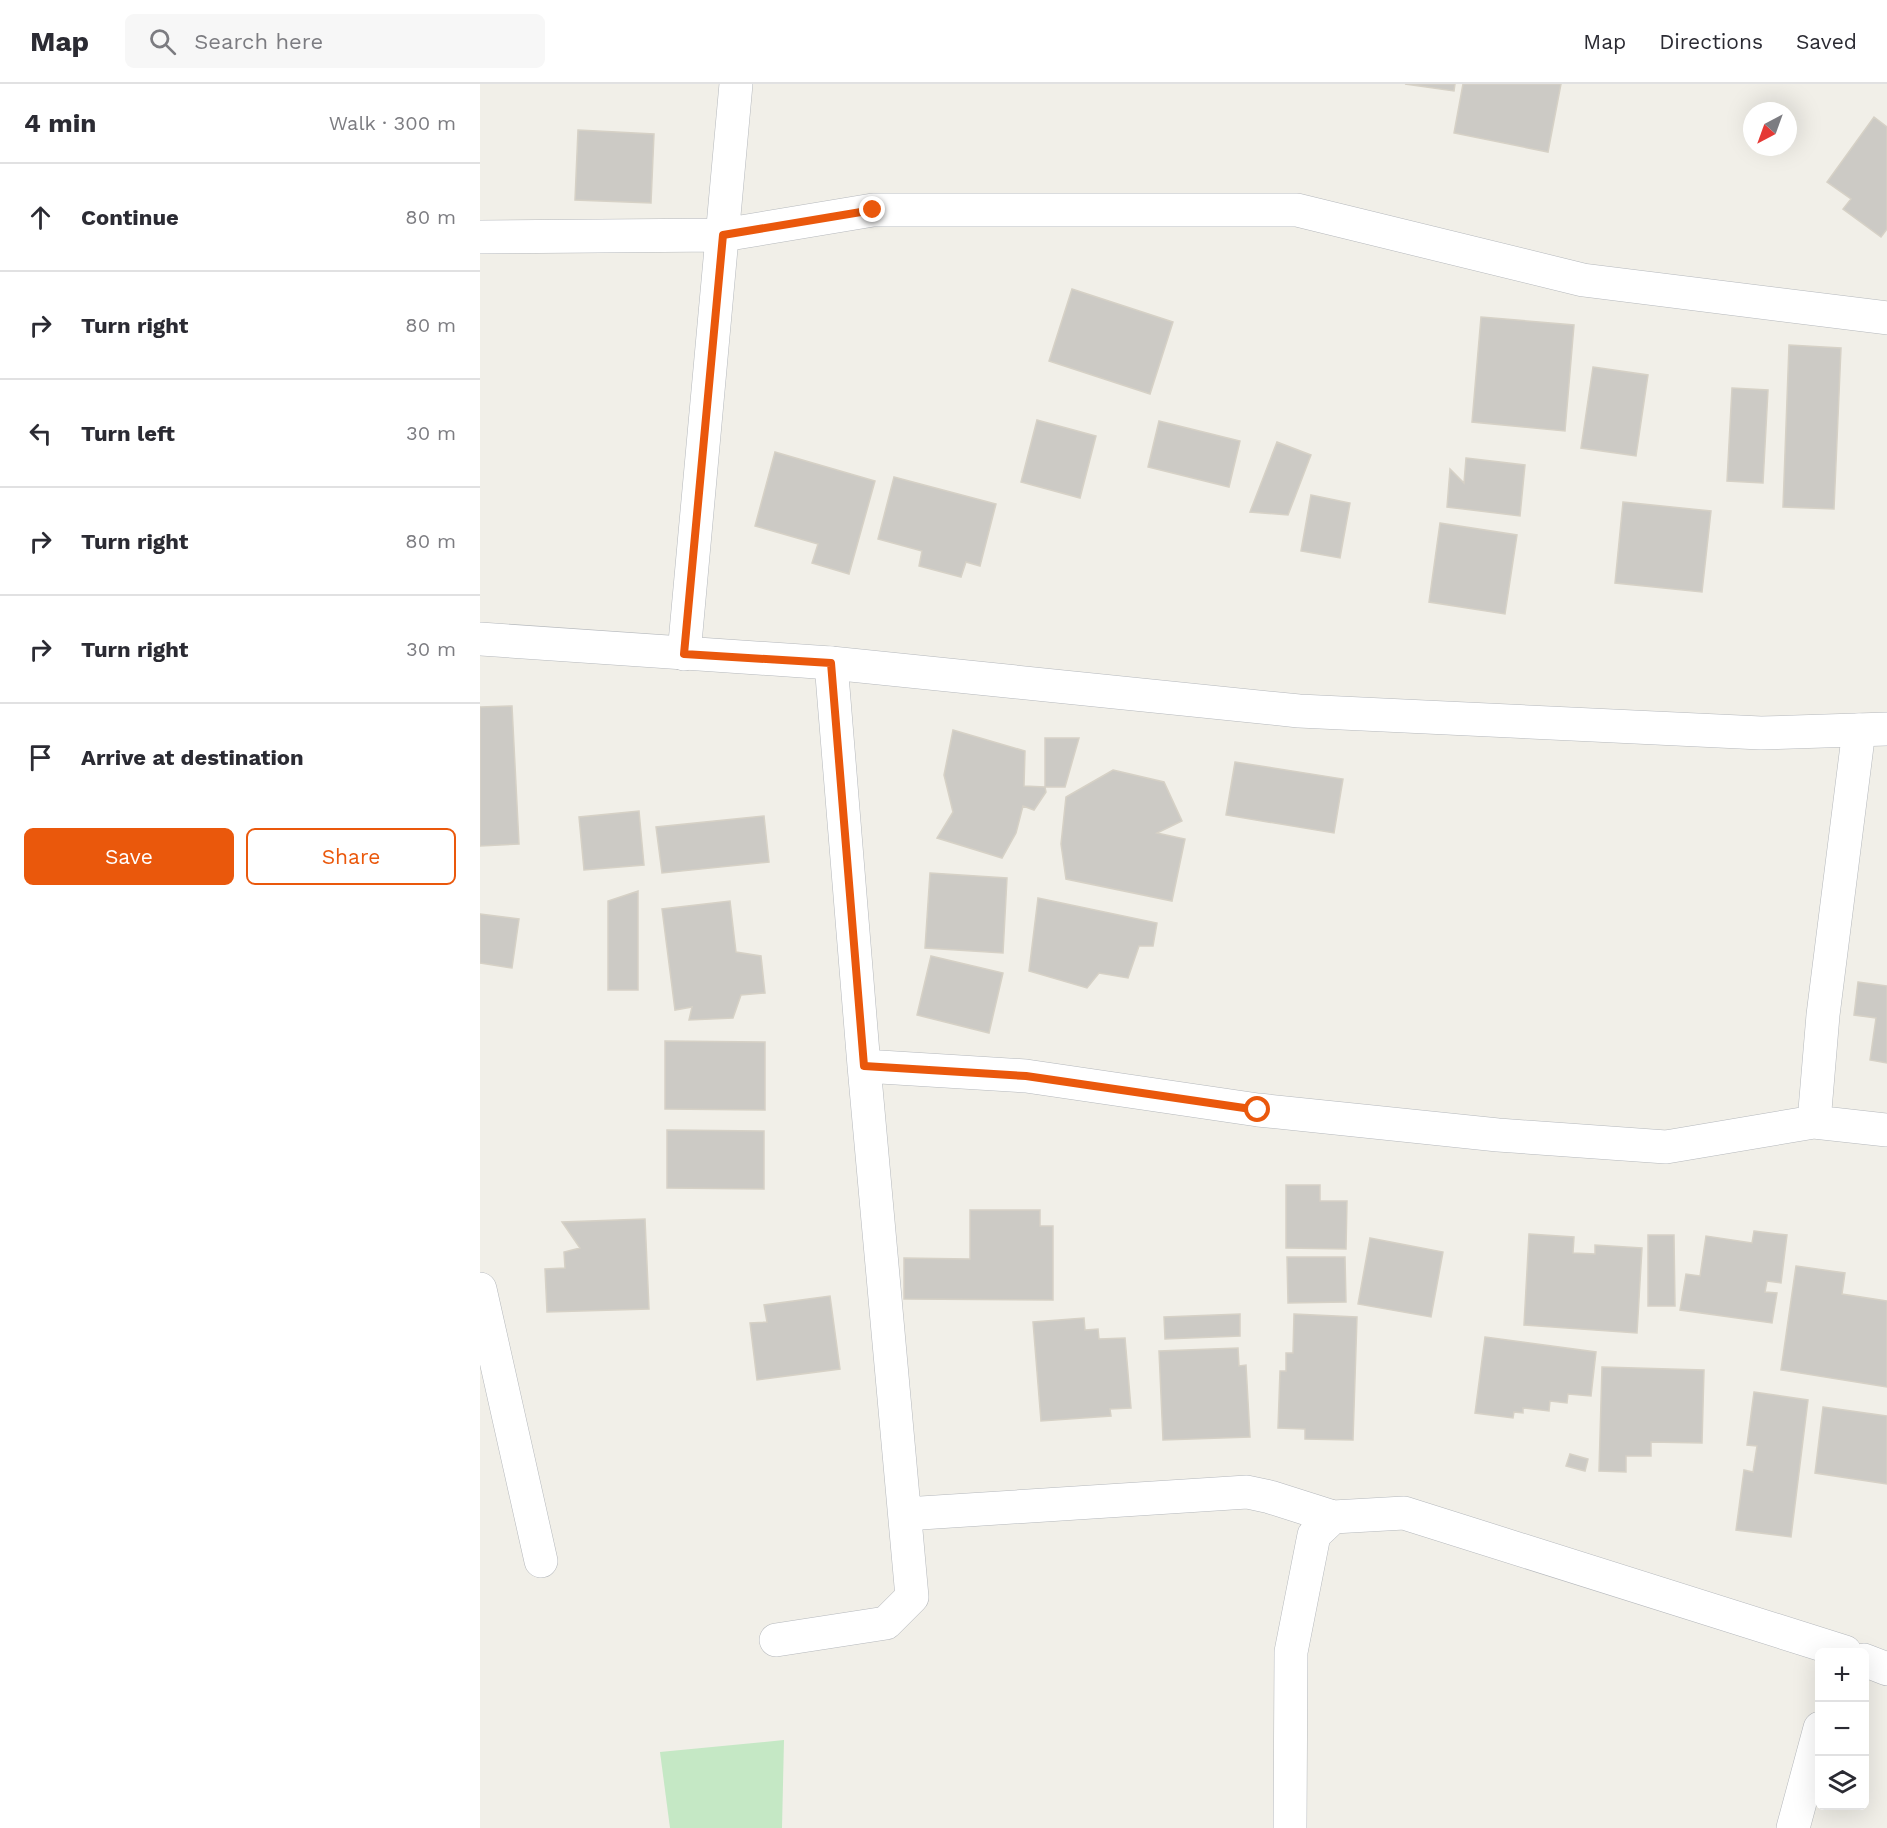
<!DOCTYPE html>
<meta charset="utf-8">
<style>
body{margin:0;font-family:"Work Sans",sans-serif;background:#f7f7f7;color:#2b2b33}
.controls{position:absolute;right:18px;bottom:18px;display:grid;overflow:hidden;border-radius:9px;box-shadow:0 6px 24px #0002}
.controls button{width:54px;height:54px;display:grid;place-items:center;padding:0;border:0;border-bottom:2px solid #e1e1e2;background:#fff;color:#2b2b33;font:30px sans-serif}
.compass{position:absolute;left:1263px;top:18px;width:54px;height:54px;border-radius:50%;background:#fff;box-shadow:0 6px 24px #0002;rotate:221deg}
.stop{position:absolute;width:18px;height:18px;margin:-14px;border:4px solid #ea580c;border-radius:50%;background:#fff}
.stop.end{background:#ea580c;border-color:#fff;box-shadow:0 2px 6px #0008}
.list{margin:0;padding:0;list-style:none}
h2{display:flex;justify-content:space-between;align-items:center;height:78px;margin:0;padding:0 24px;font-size:26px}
h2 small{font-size:20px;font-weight:400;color:#7c7c81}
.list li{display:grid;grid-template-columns:39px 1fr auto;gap:18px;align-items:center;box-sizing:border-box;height:108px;padding:0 24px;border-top:2px solid #e1e1e2}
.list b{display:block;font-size:22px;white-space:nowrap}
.list em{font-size:20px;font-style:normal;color:#7c7c81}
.actions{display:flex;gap:12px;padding:18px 24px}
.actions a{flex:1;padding:14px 0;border:2px solid #ea580c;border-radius:9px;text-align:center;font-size:21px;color:#ea580c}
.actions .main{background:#ea580c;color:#fff}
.icon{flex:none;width:33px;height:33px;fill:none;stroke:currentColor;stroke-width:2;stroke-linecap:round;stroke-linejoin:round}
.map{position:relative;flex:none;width:1407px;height:1744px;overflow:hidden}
header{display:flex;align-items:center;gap:36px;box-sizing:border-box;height:84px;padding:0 30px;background:#fff;border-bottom:2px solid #e1e1e2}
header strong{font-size:28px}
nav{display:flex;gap:33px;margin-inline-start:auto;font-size:21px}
.search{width:420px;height:54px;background:#f7f7f7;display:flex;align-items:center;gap:15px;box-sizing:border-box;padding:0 21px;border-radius:9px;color:#7c7c81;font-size:22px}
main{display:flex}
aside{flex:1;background:#fff}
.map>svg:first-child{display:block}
.green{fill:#c5e8c5}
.building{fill:#cccac5;stroke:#d6d1c6;stroke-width:1.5}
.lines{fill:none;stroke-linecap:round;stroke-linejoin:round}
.minor-casing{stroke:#b5b8bc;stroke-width:34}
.tertiary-casing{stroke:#b5b8bc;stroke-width:34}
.minor{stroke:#fff;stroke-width:33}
.tertiary{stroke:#fff;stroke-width:33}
.route{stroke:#ea580c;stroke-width:8}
</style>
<header>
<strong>Map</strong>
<div class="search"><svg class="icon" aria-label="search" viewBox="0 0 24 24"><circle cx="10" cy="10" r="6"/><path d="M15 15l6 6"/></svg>Search here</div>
<nav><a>Map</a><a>Directions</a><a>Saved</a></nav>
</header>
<main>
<aside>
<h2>4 min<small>Walk · 300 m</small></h2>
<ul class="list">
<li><svg class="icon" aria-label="ahead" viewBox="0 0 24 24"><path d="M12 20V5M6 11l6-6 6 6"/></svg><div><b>Continue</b></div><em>80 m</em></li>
<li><svg class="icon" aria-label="right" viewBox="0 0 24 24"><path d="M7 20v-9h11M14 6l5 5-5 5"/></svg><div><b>Turn right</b></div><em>80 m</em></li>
<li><svg class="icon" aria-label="left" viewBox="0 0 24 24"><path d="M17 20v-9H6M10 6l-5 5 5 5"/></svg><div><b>Turn left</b></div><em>30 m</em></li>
<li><svg class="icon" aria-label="right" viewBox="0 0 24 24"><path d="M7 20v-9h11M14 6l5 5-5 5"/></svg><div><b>Turn right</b></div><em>80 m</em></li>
<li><svg class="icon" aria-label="right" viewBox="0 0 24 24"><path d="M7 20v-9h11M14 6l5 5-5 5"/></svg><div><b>Turn right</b></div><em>30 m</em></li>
<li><svg class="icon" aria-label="arrive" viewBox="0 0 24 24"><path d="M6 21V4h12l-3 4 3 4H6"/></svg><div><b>Arrive at destination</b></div></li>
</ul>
<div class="actions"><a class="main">Save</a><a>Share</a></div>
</aside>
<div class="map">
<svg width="1407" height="1744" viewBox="0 0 1407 1744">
<rect width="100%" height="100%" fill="#f1efe8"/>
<path class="green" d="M 304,1656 L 302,1744 L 190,1744 L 180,1668 Z"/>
<path class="building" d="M 925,0 L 975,0 L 974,7 Z
M 983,0 L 1081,0 L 1068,68 L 974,49 Z
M 1394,33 L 1407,43 L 1407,145 L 1401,153 L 1363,125 L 1371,115 L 1347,98 Z
M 98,46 L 174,50 L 171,119 L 95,116 Z
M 592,205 L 693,238 L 670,310 L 569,277 Z
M 1001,233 L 1094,241 L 1085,347 L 992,338 Z
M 1309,261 L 1361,264 L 1354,425 L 1303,423 Z
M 1113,283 L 1168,291 L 1156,372 L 1101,364 Z
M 1252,304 L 1288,306 L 1283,399 L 1247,397 Z
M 557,336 L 616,352 L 600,414 L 541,398 Z
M 679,337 L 760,357 L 749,403 L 668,383 Z
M 797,358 L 831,371 L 808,431 L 770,428 Z
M 295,368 L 395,397 L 369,490 L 332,479 L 338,460 L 275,442 Z
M 986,374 L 1045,381 L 1040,432 L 967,423 L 970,385 L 984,399 Z
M 414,393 L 516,420 L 500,482 L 486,478 L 481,493 L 439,482 L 442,467 L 398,455 Z
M 831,411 L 870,419 L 860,474 L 821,467 Z
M 1143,418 L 1231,427 L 1222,508 L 1135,499 Z
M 960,439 L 1037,451 L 1025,530 L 949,518 Z
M 32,622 L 39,760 L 0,762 L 0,623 Z
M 473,646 L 545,667 L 544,702 L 565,703 L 566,708 L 554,726 L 543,722 L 536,749 L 522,774 L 457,754 L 473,728 L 464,691 Z
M 565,654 L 599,654 L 585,703 L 565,703 Z
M 755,678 L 863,695 L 854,749 L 746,731 Z
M 633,686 L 684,698 L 702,737 L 677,749 L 705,755 L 692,817 L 586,795 L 581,760 L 586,713 Z
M 159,727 L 164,781 L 104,786 L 99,733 Z
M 284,732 L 289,778 L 182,789 L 176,743 Z
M 450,789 L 527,794 L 523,869 L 445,864 Z
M 158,807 L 158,906 L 128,906 L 128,817 Z
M 558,814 L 677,839 L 673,862 L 659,862 L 648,894 L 619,889 L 607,904 L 549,887 Z
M 250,817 L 256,868 L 281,872 L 285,909 L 261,911 L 253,934 L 209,936 L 212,923 L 195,926 L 182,825 Z
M 0,830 L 39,835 L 32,884 L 0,879 Z
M 451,872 L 523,889 L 509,949 L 437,931 Z
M 1378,898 L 1407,902 L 1407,979 L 1390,976 L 1396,934 L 1374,931 Z
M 185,957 L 285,958 L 285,1026 L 185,1025 Z
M 187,1046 L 284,1047 L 284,1105 L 187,1104 Z
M 806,1101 L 840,1101 L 840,1117 L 867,1117 L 866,1165 L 806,1164 Z
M 490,1126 L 560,1126 L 560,1142 L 573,1142 L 573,1216 L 424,1215 L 424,1174 L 490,1175 Z
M 165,1135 L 169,1225 L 67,1228 L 65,1185 L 85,1184 L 84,1168 L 100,1164 L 82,1138 Z
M 1274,1147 L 1307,1151 L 1301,1199 L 1287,1197 L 1285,1208 L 1297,1209 L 1292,1239 L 1200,1226 L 1206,1190 L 1220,1192 L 1226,1152 L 1272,1159 Z
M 1049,1150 L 1094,1153 L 1093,1169 L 1115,1170 L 1115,1161 L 1162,1164 L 1157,1249 L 1044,1241 Z
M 1168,1151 L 1194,1151 L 1195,1222 L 1168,1222 Z
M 890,1154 L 963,1168 L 951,1233 L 878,1220 Z
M 807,1173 L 865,1173 L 866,1218 L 808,1219 Z
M 1316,1182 L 1365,1189 L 1362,1210 L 1407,1217 L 1407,1303 L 1301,1286 Z
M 350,1212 L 360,1285 L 277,1296 L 270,1239 L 287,1238 L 284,1221 Z
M 760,1230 L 760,1252 L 685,1255 L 684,1233 Z
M 814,1230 L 877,1233 L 873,1356 L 825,1355 L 825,1345 L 798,1344 L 800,1287 L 806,1287 L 806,1269 L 813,1269 Z
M 604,1234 L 605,1246 L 618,1245 L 619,1255 L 645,1254 L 651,1324 L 630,1325 L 631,1332 L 561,1337 L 553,1238 Z
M 1005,1253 L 1116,1268 L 1111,1312 L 1088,1310 L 1087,1319 L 1070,1317 L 1069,1327 L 1043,1324 L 1043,1329 L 1034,1328 L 1033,1334 L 995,1329 Z
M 758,1264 L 759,1282 L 766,1281 L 770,1353 L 683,1356 L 679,1267 Z
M 1122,1283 L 1224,1286 L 1222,1359 L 1171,1358 L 1171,1372 L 1146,1372 L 1146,1388 L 1119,1387 Z
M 1274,1308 L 1328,1316 L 1311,1453 L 1256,1446 L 1264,1386 L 1273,1388 L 1277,1362 L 1267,1361 Z
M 1343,1323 L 1407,1332 L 1407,1400 L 1335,1389 Z
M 1090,1370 L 1108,1375 L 1105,1387 L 1086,1382 Z"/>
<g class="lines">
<defs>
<path id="minor" d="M 0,153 L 243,151 L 393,126 L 817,126 L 1103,196 L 1407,234
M 204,570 L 256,0
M 1379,646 L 1343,931 L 1334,1038 L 1407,1046
M 384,982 L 546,992 L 778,1026 L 1018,1051 L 1186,1063 L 1334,1038
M 0,1205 L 61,1477
M 425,1430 L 767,1408 L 790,1413 L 853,1433
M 296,1556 L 406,1539 L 432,1513 L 384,982 L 351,579
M 1384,1576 L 1407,1585
M 810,1744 L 811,1568 L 834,1451 L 853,1433 L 924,1429 L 1365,1568
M 1313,1744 L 1340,1644"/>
<path id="tertiary" d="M 0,555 L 351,579 L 819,627 L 1281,649 L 1407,645"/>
</defs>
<use href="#minor" class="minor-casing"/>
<use href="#tertiary" class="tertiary-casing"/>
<use href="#minor" class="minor"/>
<use href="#tertiary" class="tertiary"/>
</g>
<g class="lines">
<path class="route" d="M 393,126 L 243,151 L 204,570 L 351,579 L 384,982 L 546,992 L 778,1026"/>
</g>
</svg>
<div class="controls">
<button>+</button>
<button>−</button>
<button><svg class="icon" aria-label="layers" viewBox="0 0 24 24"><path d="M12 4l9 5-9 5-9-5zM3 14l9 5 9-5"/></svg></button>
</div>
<svg class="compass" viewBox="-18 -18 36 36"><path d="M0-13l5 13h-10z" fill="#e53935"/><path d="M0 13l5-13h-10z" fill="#7c7c81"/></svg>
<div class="stop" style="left:778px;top:1026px"></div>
<div class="stop end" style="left:393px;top:126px"></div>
</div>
</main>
